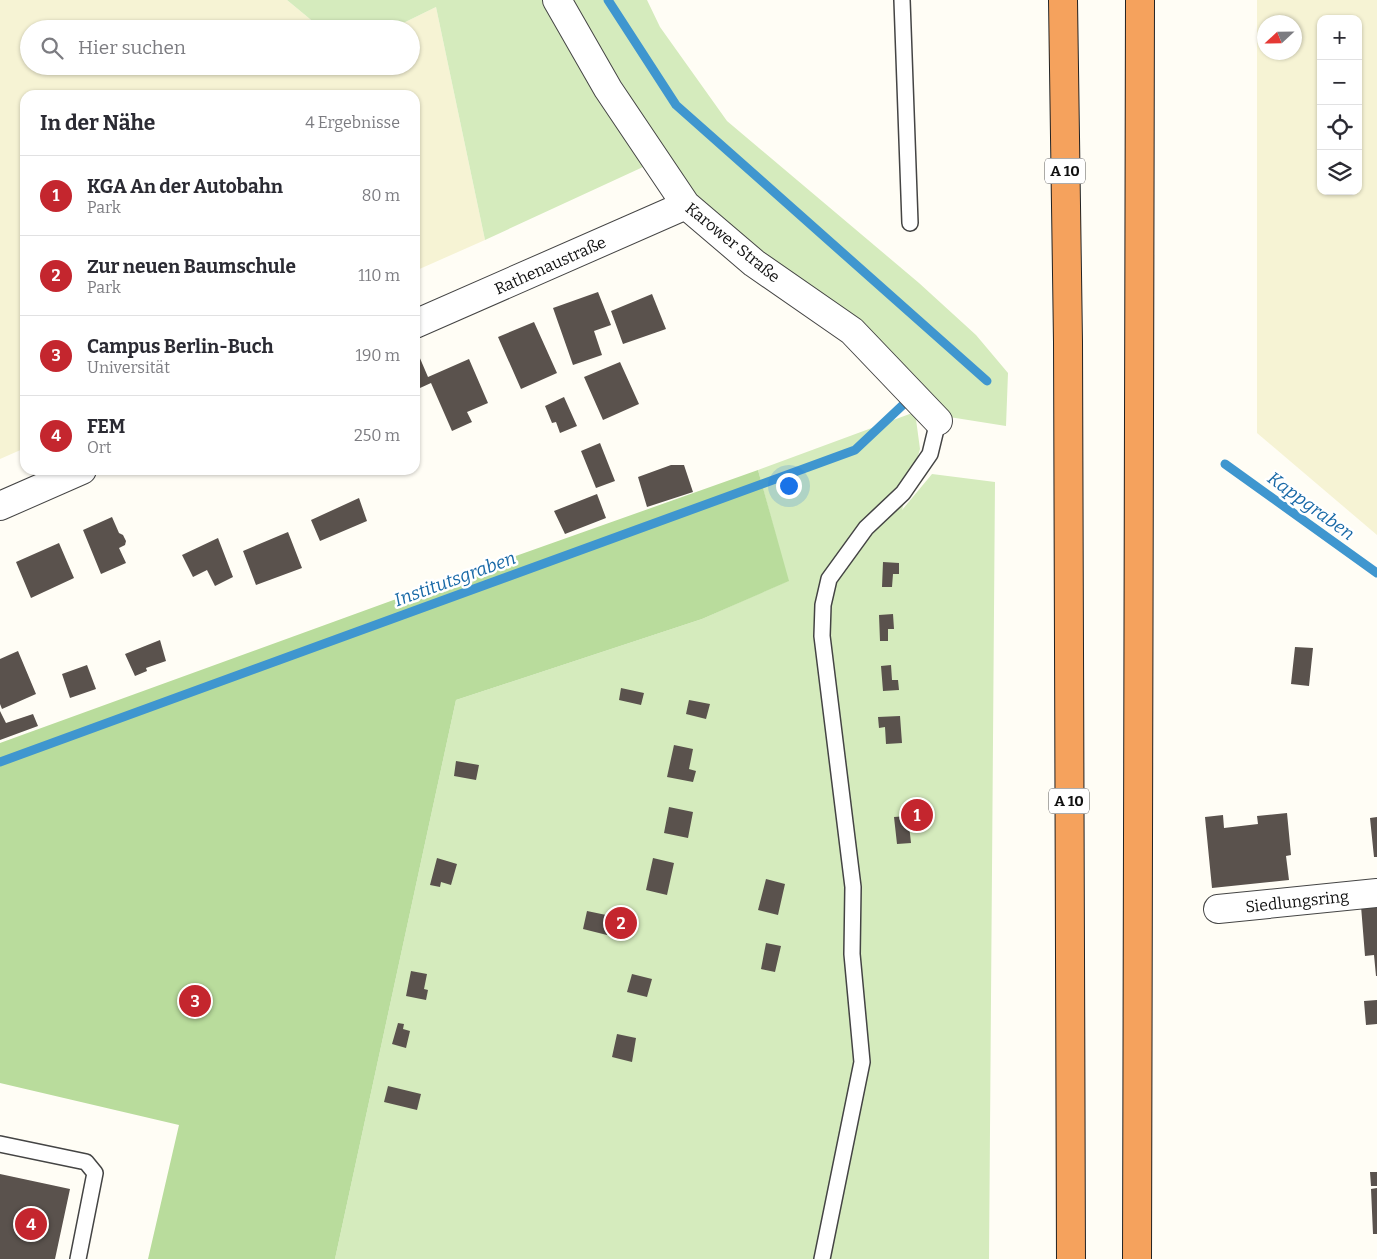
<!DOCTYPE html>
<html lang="de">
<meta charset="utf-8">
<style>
body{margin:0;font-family:Bitter,serif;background:#f7f7f7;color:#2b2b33}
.controls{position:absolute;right:15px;top:15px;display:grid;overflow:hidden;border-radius:10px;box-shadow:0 1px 4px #0004}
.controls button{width:45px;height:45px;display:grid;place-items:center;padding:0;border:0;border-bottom:1px solid #e1e1e2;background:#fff;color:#2b2b33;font:25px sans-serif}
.compass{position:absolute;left:1257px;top:15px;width:45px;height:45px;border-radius:50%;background:#fff;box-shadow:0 1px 4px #0004;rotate:248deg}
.you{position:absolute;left:788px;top:485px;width:18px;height:18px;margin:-12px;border:4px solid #fff;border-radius:50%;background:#1a73e8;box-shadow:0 0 0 8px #1a73e833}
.badge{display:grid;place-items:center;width:32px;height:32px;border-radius:50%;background:#c4262e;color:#fff;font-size:16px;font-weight:700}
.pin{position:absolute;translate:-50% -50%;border:2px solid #fff;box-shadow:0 1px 5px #0006}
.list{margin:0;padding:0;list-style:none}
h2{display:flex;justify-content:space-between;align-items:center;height:65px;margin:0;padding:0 20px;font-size:21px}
h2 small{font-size:16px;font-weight:400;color:#7c7c81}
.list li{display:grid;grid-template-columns:32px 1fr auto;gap:15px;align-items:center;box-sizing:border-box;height:80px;padding:0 20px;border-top:1px solid #e1e1e2}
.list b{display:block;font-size:19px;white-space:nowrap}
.list p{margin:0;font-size:16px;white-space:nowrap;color:#7c7c81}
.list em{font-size:16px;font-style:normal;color:#7c7c81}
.icon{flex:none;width:28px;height:28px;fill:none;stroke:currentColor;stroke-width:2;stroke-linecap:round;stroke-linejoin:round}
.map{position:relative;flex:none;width:1377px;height:1259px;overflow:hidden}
.search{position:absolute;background:#fff;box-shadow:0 1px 4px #0004;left:20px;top:20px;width:400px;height:55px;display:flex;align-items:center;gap:12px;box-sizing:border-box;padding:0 18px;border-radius:28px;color:#7c7c81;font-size:19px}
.panel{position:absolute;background:#fff;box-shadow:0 1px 4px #0004;left:20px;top:90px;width:400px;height:385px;border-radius:15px}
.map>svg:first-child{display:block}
.farmland{fill:#f6f3d4;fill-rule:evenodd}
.green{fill:#d5ebbd}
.forest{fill:#b9dc9c}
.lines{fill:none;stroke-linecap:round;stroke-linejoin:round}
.stream{stroke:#3f96cf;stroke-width:9}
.building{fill:#5a524d}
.service-casing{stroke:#444;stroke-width:18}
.minor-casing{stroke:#444;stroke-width:30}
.motorway-casing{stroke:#222;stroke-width:30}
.service{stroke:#fff;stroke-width:15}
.minor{stroke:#fff;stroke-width:28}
.motorway{stroke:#f5a25d;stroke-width:28}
.labels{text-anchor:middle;stroke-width:5;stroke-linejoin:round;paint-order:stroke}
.shield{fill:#fff;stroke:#585858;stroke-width:1}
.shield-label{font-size:15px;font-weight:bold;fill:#111}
.street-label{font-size:16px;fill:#111;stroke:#fff}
.water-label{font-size:18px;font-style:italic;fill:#1768a6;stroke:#fff}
</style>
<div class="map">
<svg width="1377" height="1259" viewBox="0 0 1377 1259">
<rect width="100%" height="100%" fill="#fffdf5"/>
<path class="farmland" d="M 0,0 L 287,0 L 322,29 L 29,29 L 29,66 L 411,66 L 411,29 L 391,29 L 436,7 L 485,240 L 415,271 L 415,95 L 25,95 L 25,448 L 0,459 Z
M 1257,0 L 1377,0 L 1377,535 L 1257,433 ZM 1321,19 L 1358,19 L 1358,191 L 1321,191 ZM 1264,22 L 1294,22 L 1294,52 L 1264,52 Z"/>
<path class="green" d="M 287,0 L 542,0 L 643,167 L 485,240 L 436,7 L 391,29 L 322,29 Z
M 570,0 L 647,0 L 660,27 L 727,121 L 919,283 L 976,335 L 1008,373 L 1006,426 L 943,416 L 719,226 L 688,189 Z
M 915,412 L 920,449 L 902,510 L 932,474 L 995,482 L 989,1259 L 335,1259 L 456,700 L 702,619 L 788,581 L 758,470 Z"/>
<path class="forest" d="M 758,470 L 789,581 L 702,619 L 456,700 L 335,1259 L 148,1259 L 179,1125 L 0,1083 L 0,743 L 454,578 Z"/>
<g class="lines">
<path class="stream" d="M 608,0 L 676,105 L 987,381
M 1225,464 L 1377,573
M 0,762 L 855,450 L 906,402"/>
</g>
<path class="building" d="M 598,292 L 611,325 L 594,331 L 602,355 L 573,365 L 553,308 Z
M 652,294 L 666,329 L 623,344 L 611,311 Z
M 534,322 L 557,373 L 521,389 L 498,337 Z
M 419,356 L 428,377 L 469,359 L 488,403 L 467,412 L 472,422 L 452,431 L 431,383 L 420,388 L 415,376 L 415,358 Z
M 620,362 L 639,404 L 603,420 L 584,377 Z
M 564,397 L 577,426 L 560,433 L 556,422 L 552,423 L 545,406 Z
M 600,443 L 615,481 L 596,488 L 581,451 Z
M 671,465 L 684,465 L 693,492 L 647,507 L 638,477 Z
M 597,494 L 606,518 L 565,534 L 554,511 Z
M 359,498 L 367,521 L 320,541 L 311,520 Z
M 112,517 L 119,533 L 123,535 L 126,541 L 125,545 L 119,548 L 126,563 L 101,574 L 83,530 Z
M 288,532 L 302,568 L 256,585 L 243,551 Z
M 218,538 L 233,577 L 215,586 L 207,570 L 193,577 L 182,555 Z
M 59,543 L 74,578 L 31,598 L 16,562 Z
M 883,562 L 899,563 L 899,574 L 893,574 L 892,587 L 882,587 Z
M 893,614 L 894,629 L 888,629 L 888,641 L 880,641 L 879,615 Z
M 160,640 L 166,661 L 146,668 L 147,671 L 135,676 L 125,654 Z
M 1295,647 L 1313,648 L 1309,686 L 1291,684 Z
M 18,651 L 36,694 L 2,709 L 0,704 L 0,659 Z
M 87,665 L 96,689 L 70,698 L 62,674 Z
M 891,665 L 892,680 L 898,680 L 899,690 L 883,691 L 881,666 Z
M 621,688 L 644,693 L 641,705 L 619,700 Z
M 689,700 L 710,704 L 706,719 L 686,714 Z
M 0,711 L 6,723 L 33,714 L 38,726 L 0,740 Z
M 900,716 L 902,743 L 886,744 L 885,727 L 879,728 L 878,717 Z
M 674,745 L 693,749 L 689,769 L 696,771 L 693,782 L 667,777 Z
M 456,761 L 479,765 L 476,780 L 454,776 Z
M 669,807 L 693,812 L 688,838 L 664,833 Z
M 1287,813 L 1291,855 L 1286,856 L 1289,880 L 1212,888 L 1205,817 L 1223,815 L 1224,828 L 1258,824 L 1257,816 Z
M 908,816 L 911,843 L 897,844 L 894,817 Z
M 1377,817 L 1377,857 L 1374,857 L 1370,818 Z
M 437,858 L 457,864 L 451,885 L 441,882 L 440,887 L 430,885 Z
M 653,858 L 674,863 L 667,895 L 646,890 Z
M 766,879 L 785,884 L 778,915 L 758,910 Z
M 1377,905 L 1377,976 L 1376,976 L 1374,955 L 1365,956 L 1361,906 Z
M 587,911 L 611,916 L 607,935 L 583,929 Z
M 766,943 L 781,946 L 775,972 L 761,969 Z
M 411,971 L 427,974 L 424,989 L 428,990 L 426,1000 L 406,996 Z
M 632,974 L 652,979 L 647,997 L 627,992 Z
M 1377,1000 L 1377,1024 L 1366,1025 L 1364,1001 Z
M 398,1023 L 404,1024 L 403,1029 L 410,1031 L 406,1048 L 392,1044 Z
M 617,1034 L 636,1038 L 632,1062 L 612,1057 Z
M 388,1086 L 421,1094 L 417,1110 L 384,1102 Z
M 1370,1172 L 1377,1172 L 1377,1186 L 1371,1186 Z
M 0,1174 L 70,1189 L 55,1259 L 0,1259 Z
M 1377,1188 L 1377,1234 L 1373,1234 L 1371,1189 Z"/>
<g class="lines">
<defs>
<path id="service" d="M 902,0 L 910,223
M 0,1144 L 86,1162 L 95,1173 L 78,1259
M 822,1259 L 862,1062 L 852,954 L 853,887 L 822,636 L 823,605 L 829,579 L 866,528 L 903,493 L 930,454 L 938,421"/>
<path id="minor" d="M 557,0 L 608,89 L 686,205 L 754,263 L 852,331 L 938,421
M 415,324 L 686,205
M 0,506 L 82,470
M 1218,909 L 1377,893"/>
<path id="motorway" d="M 1063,0 L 1068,342 L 1071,1259
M 1137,1259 L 1140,0"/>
</defs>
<use href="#service" class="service-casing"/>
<use href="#minor" class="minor-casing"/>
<use href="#motorway" class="motorway-casing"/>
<use href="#service" class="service"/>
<use href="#minor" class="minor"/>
<use href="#motorway" class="motorway"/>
</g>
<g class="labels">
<g class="shield">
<rect x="1045" y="158.5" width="40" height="25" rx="4"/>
<rect x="1049" y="788.5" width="40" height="25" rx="4"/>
</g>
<g class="shield-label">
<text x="1065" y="176">A 10</text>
<text x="1069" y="806">A 10</text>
</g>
<g class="street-label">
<text transform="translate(733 242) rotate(39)" y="6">Karower Straße</text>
<text transform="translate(550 265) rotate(-24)" y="6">Rathenaustraße</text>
<text transform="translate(1297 901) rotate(-6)" y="6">Siedlungsring</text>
</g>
<g class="water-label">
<text transform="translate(1311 506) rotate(36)" y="6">Kappgraben</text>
<text transform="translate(455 579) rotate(-20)" y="6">Institutsgraben</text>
</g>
</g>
</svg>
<div class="controls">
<button>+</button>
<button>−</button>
<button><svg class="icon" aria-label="locate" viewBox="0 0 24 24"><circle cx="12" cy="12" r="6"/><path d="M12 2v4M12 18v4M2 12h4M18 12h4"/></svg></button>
<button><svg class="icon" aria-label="layers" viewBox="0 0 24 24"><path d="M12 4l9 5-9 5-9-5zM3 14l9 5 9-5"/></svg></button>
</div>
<svg class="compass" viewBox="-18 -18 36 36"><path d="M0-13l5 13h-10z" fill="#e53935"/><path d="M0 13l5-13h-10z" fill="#7c7c81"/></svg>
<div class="you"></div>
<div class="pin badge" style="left:917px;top:815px">1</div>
<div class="pin badge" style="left:621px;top:923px">2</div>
<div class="pin badge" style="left:195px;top:1001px">3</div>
<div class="pin badge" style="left:31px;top:1224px">4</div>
<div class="search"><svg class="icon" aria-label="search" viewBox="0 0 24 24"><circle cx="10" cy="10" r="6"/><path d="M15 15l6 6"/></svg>Hier suchen</div>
<section class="panel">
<h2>In der Nähe<small>4 Ergebnisse</small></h2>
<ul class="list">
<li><span class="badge">1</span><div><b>KGA An der Autobahn</b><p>Park</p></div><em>80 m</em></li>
<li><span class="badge">2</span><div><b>Zur neuen Baumschule</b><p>Park</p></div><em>110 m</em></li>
<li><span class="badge">3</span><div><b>Campus Berlin-Buch</b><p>Universität</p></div><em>190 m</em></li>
<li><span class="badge">4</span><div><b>FEM</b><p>Ort</p></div><em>250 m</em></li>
</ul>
</section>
</div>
